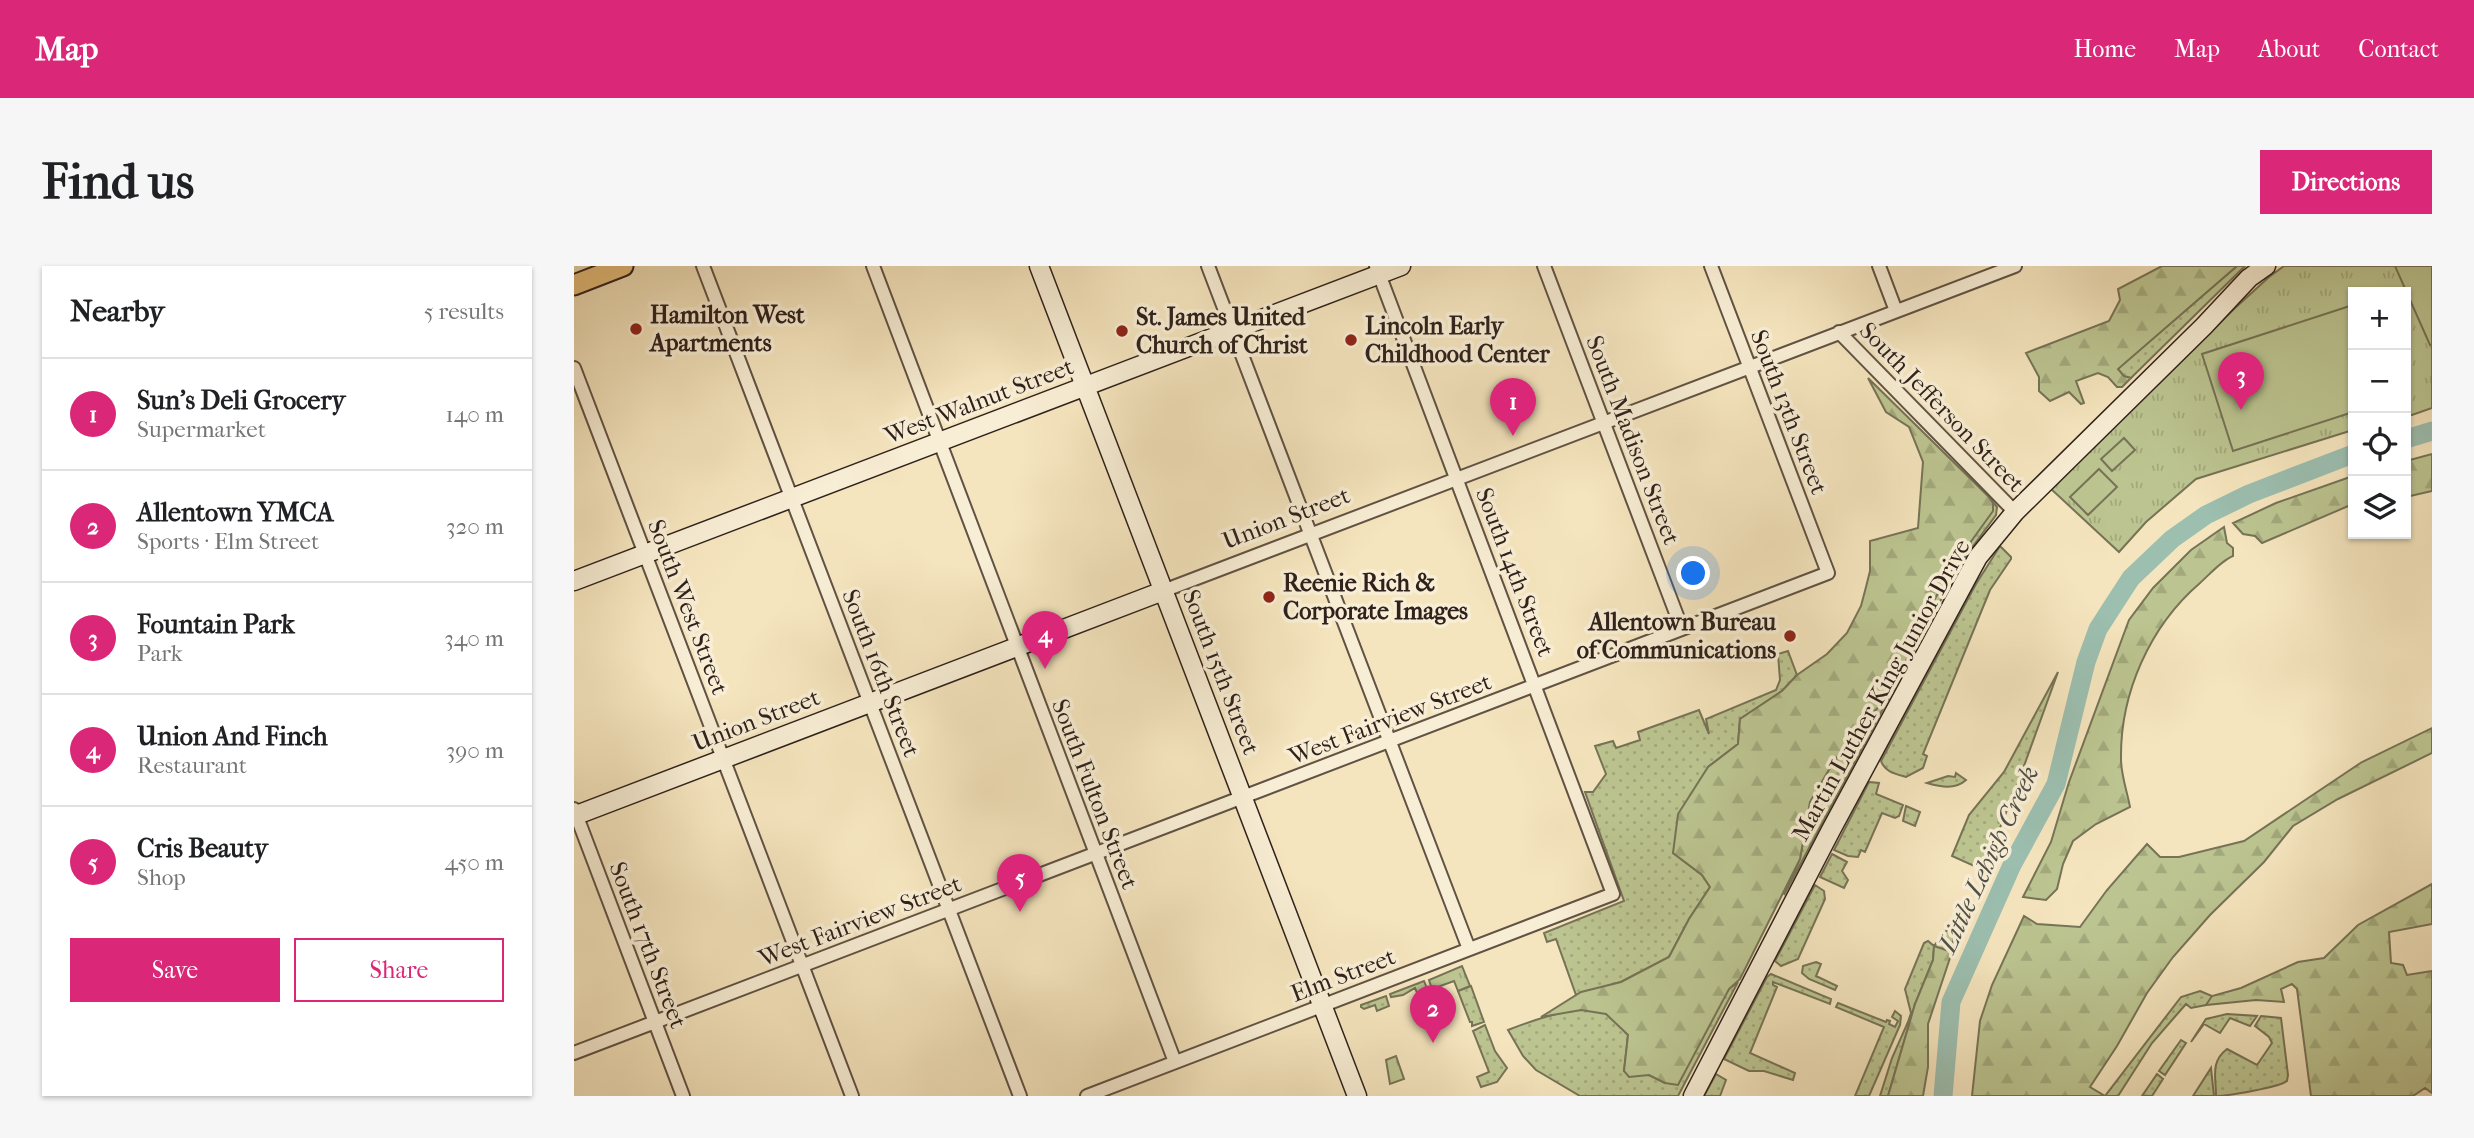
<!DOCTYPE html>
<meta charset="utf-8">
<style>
body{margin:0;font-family:"IM FELL French Canon",serif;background:#f6f6f6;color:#202124}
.controls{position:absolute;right:21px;top:21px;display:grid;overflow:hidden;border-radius:0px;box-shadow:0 2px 5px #0004}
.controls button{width:63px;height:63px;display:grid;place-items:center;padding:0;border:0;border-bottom:2px solid #e0e0e0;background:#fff;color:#202124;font:35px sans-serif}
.you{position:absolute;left:1120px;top:308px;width:24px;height:24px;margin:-18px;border:5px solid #fff;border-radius:50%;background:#1a73e8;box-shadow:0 0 0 10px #1a73e833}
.badge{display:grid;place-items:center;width:46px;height:46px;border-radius:50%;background:#db2777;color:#fff;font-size:23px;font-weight:700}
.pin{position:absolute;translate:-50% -58px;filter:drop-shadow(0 2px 4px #0008)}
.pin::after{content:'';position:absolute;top:37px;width:24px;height:21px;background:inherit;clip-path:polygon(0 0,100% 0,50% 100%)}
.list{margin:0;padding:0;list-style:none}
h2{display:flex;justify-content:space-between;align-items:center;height:91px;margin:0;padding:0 28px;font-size:30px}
h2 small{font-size:23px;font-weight:400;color:#757577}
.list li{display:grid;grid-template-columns:46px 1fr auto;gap:21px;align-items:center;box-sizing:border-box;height:112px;padding:0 28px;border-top:2px solid #e0e0e0}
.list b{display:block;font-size:26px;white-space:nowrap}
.list p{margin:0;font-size:23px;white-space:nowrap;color:#757577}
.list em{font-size:23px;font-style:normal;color:#757577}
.actions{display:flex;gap:14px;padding:21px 28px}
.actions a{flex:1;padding:16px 0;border:2px solid #db2777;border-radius:0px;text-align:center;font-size:24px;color:#db2777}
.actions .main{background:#db2777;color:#fff}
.icon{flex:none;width:38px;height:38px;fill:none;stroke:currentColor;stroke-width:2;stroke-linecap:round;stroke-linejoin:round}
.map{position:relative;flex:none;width:1858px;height:830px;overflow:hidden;border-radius:0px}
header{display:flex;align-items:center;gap:42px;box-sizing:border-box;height:98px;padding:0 35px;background:#db2777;color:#fff}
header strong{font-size:33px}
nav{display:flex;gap:38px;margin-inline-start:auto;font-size:24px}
.intro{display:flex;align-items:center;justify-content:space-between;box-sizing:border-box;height:168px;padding:0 42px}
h1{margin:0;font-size:49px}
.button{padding:18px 32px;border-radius:0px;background:#db2777;color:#fff;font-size:24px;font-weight:700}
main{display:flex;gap:42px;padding:0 42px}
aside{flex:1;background:#fff;border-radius:0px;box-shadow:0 2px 5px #0004}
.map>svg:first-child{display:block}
.grass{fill:url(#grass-dots);stroke:#767356;stroke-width:2}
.forest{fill:url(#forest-firs);stroke:#767356;stroke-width:2}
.park{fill:url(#park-tufts);stroke:#767356;stroke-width:2}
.garden{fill:#bcc591;stroke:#767356;stroke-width:2}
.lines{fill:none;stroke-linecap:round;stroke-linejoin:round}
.river{stroke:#9cbfb0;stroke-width:19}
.street-casing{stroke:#605244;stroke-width:16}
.secondary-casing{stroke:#2f211c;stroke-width:21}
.primary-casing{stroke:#2f211c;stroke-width:23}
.street{stroke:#f8eed5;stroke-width:12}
.secondary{stroke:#f8eed5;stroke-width:18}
.primary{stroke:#eac27f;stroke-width:19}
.poi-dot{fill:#8f2418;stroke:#f8eed5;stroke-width:2.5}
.labels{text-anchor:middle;stroke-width:7;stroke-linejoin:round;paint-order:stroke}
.poi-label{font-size:24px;font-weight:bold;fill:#2f211c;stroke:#f8eed5;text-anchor:start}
.street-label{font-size:24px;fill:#2f211c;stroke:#f8eed5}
.water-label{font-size:26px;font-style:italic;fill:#505048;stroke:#f8eed5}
</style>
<header>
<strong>Map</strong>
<nav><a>Home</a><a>Map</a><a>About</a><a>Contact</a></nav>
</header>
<div class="intro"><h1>Find us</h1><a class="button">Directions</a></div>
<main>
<aside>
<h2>Nearby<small>5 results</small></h2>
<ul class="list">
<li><span class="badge">1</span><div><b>Sun's Deli Grocery</b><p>Supermarket</p></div><em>140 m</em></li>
<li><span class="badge">2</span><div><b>Allentown YMCA</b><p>Sports · Elm Street</p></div><em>320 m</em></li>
<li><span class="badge">3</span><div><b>Fountain Park</b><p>Park</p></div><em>340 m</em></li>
<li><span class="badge">4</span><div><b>Union And Finch</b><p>Restaurant</p></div><em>390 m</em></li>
<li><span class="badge">5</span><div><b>Cris Beauty</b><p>Shop</p></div><em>450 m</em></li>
</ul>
<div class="actions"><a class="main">Save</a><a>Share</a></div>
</aside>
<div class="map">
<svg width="1858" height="830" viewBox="0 0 1858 830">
<defs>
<pattern id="grass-dots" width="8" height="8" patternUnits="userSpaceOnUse" patternTransform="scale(1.75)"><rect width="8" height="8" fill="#bcc591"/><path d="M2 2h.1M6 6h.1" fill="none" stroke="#a2a97c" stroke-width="1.8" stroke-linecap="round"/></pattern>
<pattern id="forest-firs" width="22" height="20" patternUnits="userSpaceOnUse" patternTransform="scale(1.75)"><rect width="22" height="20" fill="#bcc591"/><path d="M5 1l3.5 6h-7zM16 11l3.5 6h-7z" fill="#a2a97c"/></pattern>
<pattern id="park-tufts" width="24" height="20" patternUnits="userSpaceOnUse" patternTransform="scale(1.75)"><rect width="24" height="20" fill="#bcc591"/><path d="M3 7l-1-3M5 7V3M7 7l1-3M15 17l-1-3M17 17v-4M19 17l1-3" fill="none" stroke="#a2a97c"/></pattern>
</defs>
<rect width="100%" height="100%" fill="#f5e5be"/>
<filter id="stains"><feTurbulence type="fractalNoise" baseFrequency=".00286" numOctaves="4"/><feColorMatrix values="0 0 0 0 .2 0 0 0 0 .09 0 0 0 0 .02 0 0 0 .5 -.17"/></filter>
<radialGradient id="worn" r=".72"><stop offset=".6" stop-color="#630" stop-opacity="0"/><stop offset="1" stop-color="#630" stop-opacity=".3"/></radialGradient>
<path class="grass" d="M 1663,0 L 1671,0 L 1557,112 L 1550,111 L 1543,103 Z
M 1414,230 L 1423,241 L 1422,249 L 1391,291 L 1378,313 L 1210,629 L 1226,593 L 1236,536 L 1260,495 L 1283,464 L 1311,434 L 1334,391 L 1355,342 L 1388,288 L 1418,245 L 1419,237 Z
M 1426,280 L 1437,291 L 1437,293 L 1416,324 L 1349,488 L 1353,490 L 1349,502 L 1332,511 C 1322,508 1311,506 1307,495 L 1402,318 Z
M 1214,385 L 1223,409 L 1208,425 L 1166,453 L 1164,478 L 1134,501 L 1099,587 L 1128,609 L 1136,621 L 1115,653 L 1095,691 L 1047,716 L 1002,729 L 982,673 L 973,676 L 970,667 L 1050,635 L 1011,526 L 1019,526 L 1032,508 L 1021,480 L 1039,475 L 1042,482 L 1066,474 L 1064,466 L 1125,444 L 1135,468 L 1132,453 L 1202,424 L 1206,414 L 1204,388 Z
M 1484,406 L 1442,522 L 1409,604 L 1378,590 L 1395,549 L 1430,506 Z
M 1382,507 L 1392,514 C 1381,524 1367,521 1353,517 L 1374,510 L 1381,511 Z
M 1295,516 L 1305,517 L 1302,528 L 1329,539 L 1325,550 L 1321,552 L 1308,547 L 1291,586 L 1287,584 L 1284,591 L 1274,590 L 1260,584 Z
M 1332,540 L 1346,546 L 1341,560 L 1329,555 Z
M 1258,588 L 1273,596 L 1268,605 L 1274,614 L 1270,622 L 1246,611 Z
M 1241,619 L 1250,625 L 1251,633 L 1224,693 L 1207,700 L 1201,695 Z
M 1385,649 L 1395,653 C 1381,660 1378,672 1378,686 L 1360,681 L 1359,694 L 1341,738 L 1314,830 L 1306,830 L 1318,792 L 1334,756 L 1337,747 L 1331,723 L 1350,677 L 1354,675 L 1360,680 Z
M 1242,696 L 1247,698 L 1242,710 L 1263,720 L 1261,724 L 1235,713 L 1228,707 L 1229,700 Z
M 1197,708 L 1257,733 L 1256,738 L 1199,716 L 1199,719 L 1203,721 L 1176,787 L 1221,807 L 1219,814 L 1190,805 L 1175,805 L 1150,793 L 1193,711 Z
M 850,715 L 854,725 L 844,729 L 841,722 L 829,729 L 817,731 L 816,728 Z
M 1164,716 L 1104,830 L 1006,830 L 962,804 L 949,790 L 934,764 C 957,755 1012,734 1034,749 C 1042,754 1048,763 1054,769 L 1050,805 L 1075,809 L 1091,817 L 1155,723 Z
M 897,720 L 910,756 L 898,760 L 898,756 L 896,756 L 884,725 Z
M 1626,725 L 1638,730 L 1639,732 L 1632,739 L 1617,742 L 1612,738 L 1578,777 L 1544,830 L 1531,830 L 1607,731 Z
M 812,730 L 815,740 L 803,745 L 801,739 L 790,743 L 787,741 L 787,739 Z
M 1264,737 L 1312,756 L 1313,754 L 1316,755 L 1315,758 L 1321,761 L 1324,755 L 1318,751 L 1321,745 L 1327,750 L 1326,759 L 1295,830 L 1281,830 L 1310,761 L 1262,741 Z
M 1653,748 L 1683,750 L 1676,760 L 1656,752 L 1646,767 L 1630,758 L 1617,776 L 1632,753 Z
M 1687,750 L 1707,752 L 1714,809 L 1713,815 C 1706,821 1654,830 1642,830 C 1642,811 1636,796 1653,783 L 1683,799 L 1698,777 L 1695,771 L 1681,760 Z
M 911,759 L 921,785 L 933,802 L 923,816 L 907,821 L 903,811 L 915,806 L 899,765 Z
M 1607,774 L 1612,777 L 1591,809 L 1585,805 Z
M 1637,802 L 1640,830 L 1619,830 Z
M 1142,808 L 1152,814 L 1146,830 L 1130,830 Z
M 1583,808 L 1589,813 L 1578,830 L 1568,830 Z"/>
<path class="forest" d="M 1588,0 L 1663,0 L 1544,103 L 1550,110 L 1557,112 L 1548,121 L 1543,121 L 1534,111 L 1524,107 L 1502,115 L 1510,137 L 1507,138 L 1495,126 L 1476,135 L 1465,125 L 1465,111 L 1452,87 L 1535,55 L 1546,34 L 1544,23 Z
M 1294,112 L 1414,230 L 1419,237 L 1419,245 L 1388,288 L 1355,342 L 1334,391 L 1311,434 L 1283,464 L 1260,495 L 1236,536 L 1226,593 L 1166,713 L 1155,723 L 1104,819 L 1091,817 L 1075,809 L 1055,811 L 1050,805 L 1054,769 L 1032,748 L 1007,744 L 967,751 L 1007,726 L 1047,716 L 1095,691 L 1115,653 L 1136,621 L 1128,609 L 1099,587 L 1104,548 L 1134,501 L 1164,478 L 1166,453 L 1208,425 L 1223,409 L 1253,388 L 1273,367 L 1287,340 L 1292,321 L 1296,305 L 1296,275 L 1344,262 L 1349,196 L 1335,161 L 1312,146 Z
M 1858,188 L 1858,225 L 1832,231 L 1832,195 Z
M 1779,210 L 1779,238 L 1688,277 L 1681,270 L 1669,268 L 1659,257 L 1702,237 Z
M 1650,261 L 1653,277 L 1659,282 L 1659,290 C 1647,295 1636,308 1626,317 C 1576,360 1546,427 1547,493 C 1547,509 1553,525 1556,541 L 1522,558 L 1499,575 L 1489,598 L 1483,623 L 1472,634 L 1449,631 L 1477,576 L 1495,516 L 1555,354 L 1579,322 L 1617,284 Z
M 1858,462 L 1858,487 L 1764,533 L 1719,560 L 1690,596 L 1636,649 L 1599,691 L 1573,727 L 1543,780 L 1516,821 L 1531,830 L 1398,830 L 1406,755 L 1418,719 L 1450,650 L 1463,658 L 1506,661 L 1533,624 L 1573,578 L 1586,591 L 1605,591 L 1670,575 L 1788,496 Z
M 1858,618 L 1858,658 L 1815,666 L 1817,697 L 1829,699 L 1833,709 L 1858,705 L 1858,827 L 1851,822 L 1839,830 L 1737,830 L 1723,723 L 1718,718 L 1707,723 L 1710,736 L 1682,734 L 1632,739 L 1638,730 L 1667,722 L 1724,696 L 1750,692 L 1784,659 Z
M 1360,680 L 1378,686 L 1354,758 L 1354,801 L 1349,830 L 1314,830 L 1341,738 L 1359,694 Z"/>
<path class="park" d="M 1710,0 L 1858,0 L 1858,142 L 1838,149 L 1832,148 L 1832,26 L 1779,26 L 1779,164 L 1622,213 L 1572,256 L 1545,286 L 1476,222 L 1660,43 L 1695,11 Z
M 888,700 L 896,720 L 884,725 L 880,715 L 858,723 L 855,714 Z
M 822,790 L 830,813 L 816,818 L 812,794 Z"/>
<path class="garden" d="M 1821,0 L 1858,0 L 1858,79 L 1856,79 Z
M 1779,39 L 1779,146 L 1659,185 L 1628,88 Z
M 1550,172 L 1561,184 L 1538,205 L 1527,193 Z
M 1525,203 L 1543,221 L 1514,249 L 1496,231 Z"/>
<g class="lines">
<path class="river" d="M 1832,173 L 1858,165
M 1369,830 L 1377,736 L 1438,599 L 1482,518 L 1512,396 L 1524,363 L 1542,335 L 1557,312 L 1598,273 L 1632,249 L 1675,228 L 1779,188"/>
<defs>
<path id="street" d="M 129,0 L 446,830
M 299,0 L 601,796
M 634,0 L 895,683
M 970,0 L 1108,363
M 1305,0 L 1322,45
M 1265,66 L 1441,246
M 0,102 L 278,830
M 589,325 L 1441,0
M 0,543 L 109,830
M 0,787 L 1254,307 L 1137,0
M 513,830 L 1039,628 L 802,0"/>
<path id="secondary" d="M 465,0 L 783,830
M 0,315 L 827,0
M 0,550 L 589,325
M 1119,830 L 1257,564 L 1404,291 L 1441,246 L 1630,60 L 1675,12 L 1692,0"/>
<path id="primary" d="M 0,19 L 49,0"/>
</defs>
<use href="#street" class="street-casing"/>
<use href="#secondary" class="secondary-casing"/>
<use href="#primary" class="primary-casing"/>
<use href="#street" class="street"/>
<use href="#secondary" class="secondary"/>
<use href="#primary" class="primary"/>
</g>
<g class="poi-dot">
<circle cx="62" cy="63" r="7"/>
<circle cx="548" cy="65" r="7"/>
<circle cx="777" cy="74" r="7"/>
<circle cx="695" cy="331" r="7"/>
<circle cx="1216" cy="370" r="7"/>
</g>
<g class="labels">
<g class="poi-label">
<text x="76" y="57">Hamilton West<tspan x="76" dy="28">Apartments</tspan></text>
<text x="562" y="59">St. James United<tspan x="562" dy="28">Church of Christ</tspan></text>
<text x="791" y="68">Lincoln Early<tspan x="791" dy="28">Childhood Center</tspan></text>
<text x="709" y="325">Reenie Rich &amp;<tspan x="709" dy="28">Corporate Images</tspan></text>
<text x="1202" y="364" text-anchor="end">Allentown Bureau<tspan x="1202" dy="28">of Communications</tspan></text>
</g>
<g class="street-label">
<text transform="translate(405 135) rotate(-21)" y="8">West Walnut Street</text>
<text transform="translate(1368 141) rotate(46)" y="8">South Jefferson Street</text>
<text transform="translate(1215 146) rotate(69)" y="8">South 13th Street</text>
<text transform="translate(1059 174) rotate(69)" y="8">South Madison Street</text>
<text transform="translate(712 252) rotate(-21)" y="8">Union Street</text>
<text transform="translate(941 306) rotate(69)" y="8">South 14th Street</text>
<text transform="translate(114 341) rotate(69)" y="8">South West Street</text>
<text transform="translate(647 406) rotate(69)" y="8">South 15th Street</text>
<text transform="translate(307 407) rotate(69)" y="8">South 16th Street</text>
<text transform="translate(1307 424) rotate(-61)" y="8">Martin Luther King Junior Drive</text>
<text transform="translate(816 453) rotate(-21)" y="8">West Fairview Street</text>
<text transform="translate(182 454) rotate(-21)" y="8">Union Street</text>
<text transform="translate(521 528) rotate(69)" y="8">South Fulton Street</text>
<text transform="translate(286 655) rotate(-21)" y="8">West Fairview Street</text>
<text transform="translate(74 679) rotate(69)" y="8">South 17th Street</text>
<text transform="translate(769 709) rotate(-21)" y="8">Elm Street</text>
</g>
<g class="water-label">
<text transform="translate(1414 593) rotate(-65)" y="9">Little Lehigh Creek</text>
</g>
</g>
<rect width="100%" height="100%" filter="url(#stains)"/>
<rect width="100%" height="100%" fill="url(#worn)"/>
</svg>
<div class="controls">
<button>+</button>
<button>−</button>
<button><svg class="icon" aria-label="locate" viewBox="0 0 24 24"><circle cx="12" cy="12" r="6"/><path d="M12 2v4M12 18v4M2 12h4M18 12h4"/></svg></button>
<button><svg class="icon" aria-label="layers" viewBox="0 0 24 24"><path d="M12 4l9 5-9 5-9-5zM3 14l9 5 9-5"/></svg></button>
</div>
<div class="you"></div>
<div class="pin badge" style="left:939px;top:170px">1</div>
<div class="pin badge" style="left:859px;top:777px">2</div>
<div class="pin badge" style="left:1667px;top:144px">3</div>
<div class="pin badge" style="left:471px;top:403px">4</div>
<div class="pin badge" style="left:446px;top:646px">5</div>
</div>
</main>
